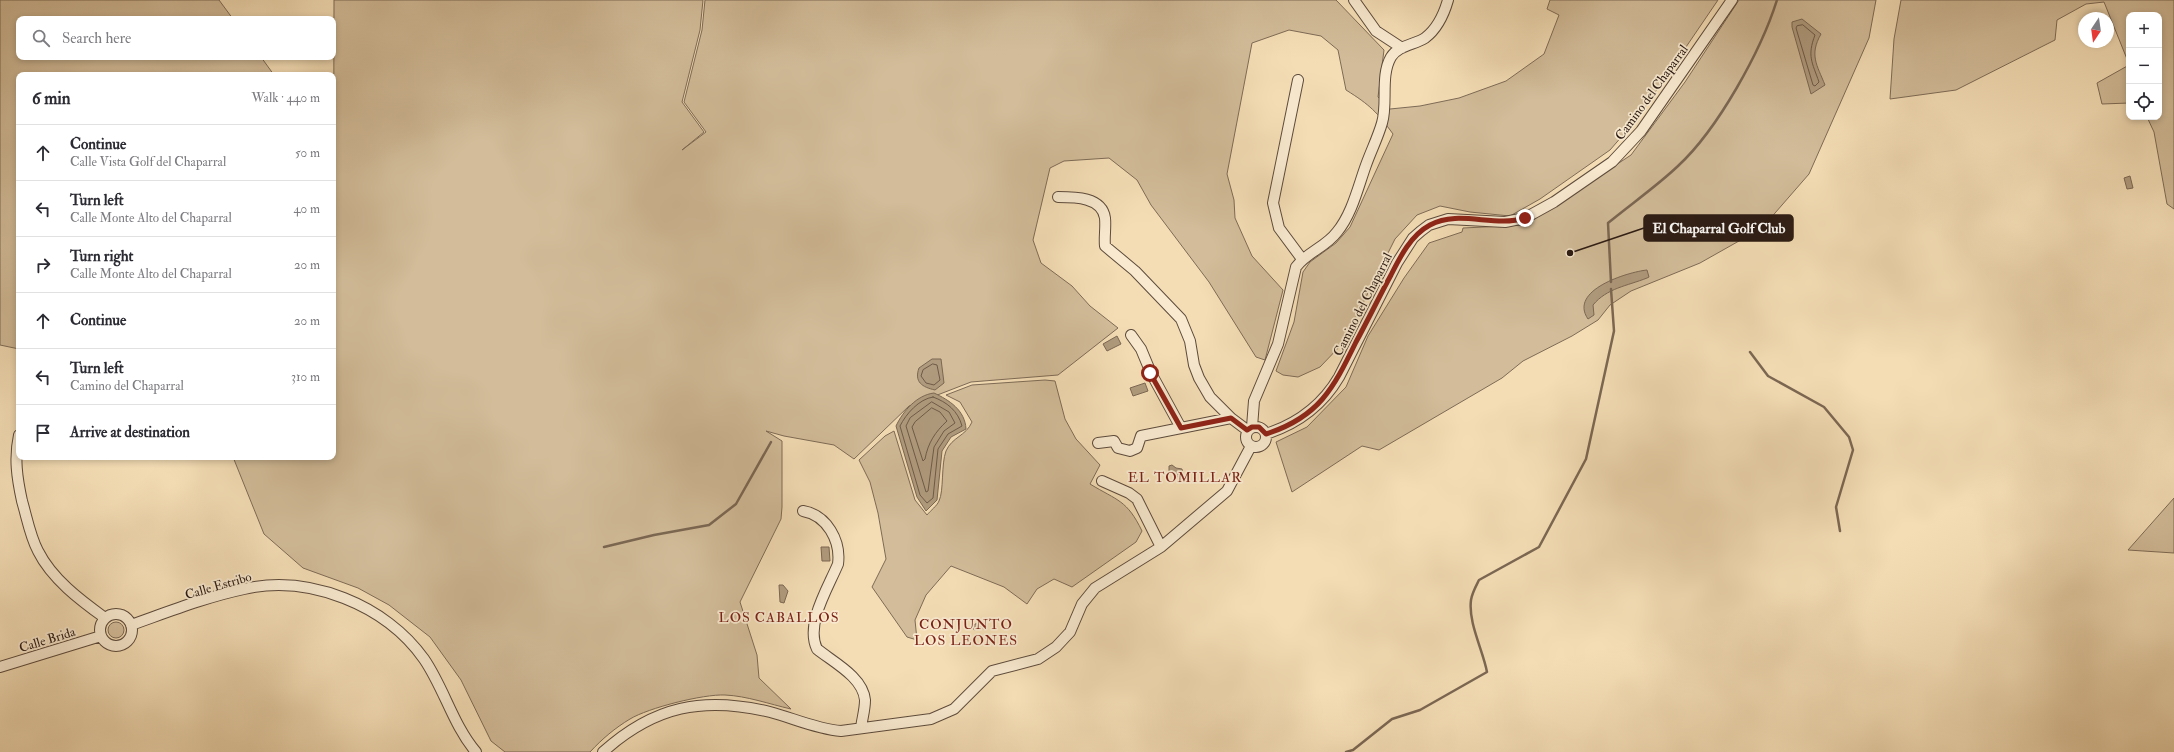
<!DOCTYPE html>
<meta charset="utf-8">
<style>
body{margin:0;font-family:"IM FELL Double Pica",serif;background:#f7f7f7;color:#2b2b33}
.controls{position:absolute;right:12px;top:12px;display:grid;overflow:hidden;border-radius:8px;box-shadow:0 2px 6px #0003}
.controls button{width:36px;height:36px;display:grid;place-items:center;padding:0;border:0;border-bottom:1px solid #e1e1e2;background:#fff;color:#2b2b33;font:20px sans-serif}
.compass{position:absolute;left:2078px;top:12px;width:36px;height:36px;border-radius:50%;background:#fff;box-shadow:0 2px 6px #0003;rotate:193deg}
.stop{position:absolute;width:12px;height:12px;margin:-9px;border:3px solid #8f2418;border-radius:50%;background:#fff}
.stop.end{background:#8f2418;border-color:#fff;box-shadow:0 1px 4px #0008}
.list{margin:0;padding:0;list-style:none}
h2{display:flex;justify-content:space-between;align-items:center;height:52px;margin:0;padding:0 16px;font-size:17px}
h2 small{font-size:13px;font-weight:400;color:#7c7c81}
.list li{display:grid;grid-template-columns:26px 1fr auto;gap:12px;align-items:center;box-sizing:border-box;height:56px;padding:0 16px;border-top:1px solid #e1e1e2}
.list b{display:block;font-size:15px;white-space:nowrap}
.list p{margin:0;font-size:13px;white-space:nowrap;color:#7c7c81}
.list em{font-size:13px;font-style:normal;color:#7c7c81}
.icon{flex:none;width:22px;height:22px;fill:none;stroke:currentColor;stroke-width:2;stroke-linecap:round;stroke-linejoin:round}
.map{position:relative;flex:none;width:2174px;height:752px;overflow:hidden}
.search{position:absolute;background:#fff;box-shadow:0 2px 6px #0003;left:16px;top:16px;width:320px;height:44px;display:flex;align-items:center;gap:10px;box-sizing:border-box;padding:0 14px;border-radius:8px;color:#7c7c81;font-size:15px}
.panel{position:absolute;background:#fff;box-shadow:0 2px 6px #0003;left:16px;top:72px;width:320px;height:388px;border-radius:8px}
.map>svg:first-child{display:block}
.green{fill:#d2bc99;stroke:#7e6b56}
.water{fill:#b09b7e;stroke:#7b6753}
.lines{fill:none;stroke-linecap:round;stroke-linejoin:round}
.shore{stroke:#6e5a48;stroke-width:1}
.stream{stroke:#7b6753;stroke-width:2.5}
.minor-casing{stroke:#5d4b3c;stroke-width:12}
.minor{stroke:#f8e9cf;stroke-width:10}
.route{stroke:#8f2418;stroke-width:5}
.labels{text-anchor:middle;stroke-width:3.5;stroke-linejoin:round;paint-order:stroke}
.street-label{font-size:13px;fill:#2b1a13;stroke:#f8e9cf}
.neighbourhood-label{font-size:14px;letter-spacing:1px;fill:#7a1f14;stroke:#f8e9cf}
.leader{fill:none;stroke:#2b1a13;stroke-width:1.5}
.callout-dot{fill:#2b1a13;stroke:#f8e9cf;stroke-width:1.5}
.callout{fill:#2b1a13;stroke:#2b1a13;stroke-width:1.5}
.callout-label{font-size:14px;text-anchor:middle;font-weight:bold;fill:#fff}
</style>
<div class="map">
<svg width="2174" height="752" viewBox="0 0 2174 752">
<rect width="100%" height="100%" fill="#f4ddb5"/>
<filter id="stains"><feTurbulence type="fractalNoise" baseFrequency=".005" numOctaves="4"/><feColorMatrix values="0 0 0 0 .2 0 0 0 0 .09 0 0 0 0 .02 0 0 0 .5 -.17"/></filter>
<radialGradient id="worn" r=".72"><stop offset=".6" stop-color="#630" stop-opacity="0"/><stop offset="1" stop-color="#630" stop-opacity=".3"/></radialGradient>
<path class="green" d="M 0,0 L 219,0 L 233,19 L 19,19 L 19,57 L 261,57 L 274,75 L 19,75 L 19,349 L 0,345 Z
M 334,0 L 703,0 L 700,30 L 682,102 L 704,132 L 682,150 L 706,132 L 684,102 L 702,30 L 705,0 L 1336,0 L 1384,50 L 1378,97 L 1390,109 L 1420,106 L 1459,98 L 1506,81 L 1544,54 L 1559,15 L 1547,9 L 1550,0 L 1718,0 L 1637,119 L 1610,150 L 1540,199 L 1510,216 L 1470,212 L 1440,206 L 1417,215 L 1395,239 L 1343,343 L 1320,367 L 1298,377 L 1283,375 L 1276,371 L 1294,322 L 1303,272 L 1310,262 L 1336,243 L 1350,227 L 1393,134 C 1377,112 1370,105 1346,90 L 1338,50 L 1321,36 L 1289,30 L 1252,43 L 1227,174 L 1234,200 L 1235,218 L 1252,256 L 1283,290 L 1265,360 L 1256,357 L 1209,282 L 1151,205 L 1137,180 L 1109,158 L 1064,161 L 1050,168 L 1033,240 L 1041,263 L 1072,286 L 1090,306 L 1118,328 L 1058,375 L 971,382 L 909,406 L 854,459 L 834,445 L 784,436 L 766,431 L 782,441 L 782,507 L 781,519 L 740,602 L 757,655 L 759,678 L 791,709 C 769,704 747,696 725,695 C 703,694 648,708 630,719 C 615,728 602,739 590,752 L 505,752 L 491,741 L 461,680 L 430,637 L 389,605 L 358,588 L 303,568 L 264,534 L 233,457 L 333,457 Z
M 1739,0 L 1876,0 L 1869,38 L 1809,174 L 1762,228 L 1700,263 L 1631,291 L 1610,305 L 1598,320 L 1572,336 L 1523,361 L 1502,378 L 1379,450 L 1362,446 L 1292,492 L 1276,442 L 1307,427 L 1346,387 L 1368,336 L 1404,278 L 1429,243 L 1462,232 L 1463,228 L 1525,225 L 1631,155 L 1685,82 Z
M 1901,0 L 2174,0 L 2174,209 L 2167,204 L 2154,132 L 2147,117 L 2159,117 L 2159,15 L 2129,15 L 2129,64 L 2104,2 L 2086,4 L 2057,20 L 2055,40 L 1956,90 L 1890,99 L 1894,39 Z
M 2129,65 L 2129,103 L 2102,104 L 2097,83 Z
M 1045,380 L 1055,381 L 1065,419 L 1076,439 L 1100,465 L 1090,484 C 1118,501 1127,500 1142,531 L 1136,542 L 1072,587 L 1054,579 L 1037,589 L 1027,604 L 1004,587 L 951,566 L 926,595 L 915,620 L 917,640 L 907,637 L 872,587 L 886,559 L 878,513 L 870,482 L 859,460 L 885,436 L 894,431 L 915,500 L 927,515 C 931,510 937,506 939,501 C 944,491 941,464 946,451 C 952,437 966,436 972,422 L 960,402 L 946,395 L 972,385 Z
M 2174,498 L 2174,553 L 2128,550 Z
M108 630a8 8 0 1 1 16 0a8 8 0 1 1-16 0Z"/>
<path class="water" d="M 1802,19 L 1821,34 C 1809,55 1817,65 1825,85 L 1811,94 L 1792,27 L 1792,22 Z
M 2130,176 L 2133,188 L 2127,189 L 2124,178 Z
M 1647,270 L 1649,277 L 1647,278 C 1627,286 1607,288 1593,305 L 1594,315 L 1588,319 C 1568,290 1628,272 1647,270 Z
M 1117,336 L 1121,344 L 1107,351 L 1103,344 Z
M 932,359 L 941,359 L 944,383 L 935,390 C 922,387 914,382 919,368 Z
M 1145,383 L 1148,391 L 1133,396 L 1130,388 Z
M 934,393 C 949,400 965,410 966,429 L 951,437 L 942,451 L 937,500 L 926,511 L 917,497 L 896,426 C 903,411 917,395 934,393 Z
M 1172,465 L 1176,468 L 1182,469 L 1183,474 L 1182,476 L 1176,477 L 1174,472 L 1169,471 L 1169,466 Z
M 821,547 L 829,547 L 830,561 L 822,561 Z
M 779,585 L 783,585 L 788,591 L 784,603 L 780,602 Z
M 981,623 L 986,625 L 986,629 L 978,628 L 975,630 L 972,628 L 975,624 Z"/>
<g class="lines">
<path class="shore" d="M 1803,25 L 1815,35 C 1807,56 1812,62 1819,82 L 1815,86 L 1813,85 L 1796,28 L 1797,26 Z
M 933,364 L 937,365 L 940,380 L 934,385 L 926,383 L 921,376 L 923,370 Z
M 933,397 C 947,402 958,411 962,426 L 948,434 L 938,449 L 933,498 L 927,503 L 920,495 L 900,426 C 906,414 919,399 933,397 Z
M 932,402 L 949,412 L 955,423 L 944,431 L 934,447 L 928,491 L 926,492 L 906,426 L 910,418 Z
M 932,408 L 940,412 L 947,421 C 935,432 928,443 925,459 L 923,461 L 912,427 L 915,422 Z"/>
<path class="stream" d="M 1611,282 L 1608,223 C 1631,204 1657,186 1678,166 C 1718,129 1761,51 1777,0
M 1750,352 L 1768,376 L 1824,407 L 1849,437 L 1853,450 L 1836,507 L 1840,531
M 604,547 L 654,535 L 709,525 L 736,504 L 771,442
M 1346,752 L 1353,750 L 1392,719 L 1420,710 L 1487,672 C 1483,650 1468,623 1471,600 C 1472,593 1476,586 1479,580 L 1539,547 L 1586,459 L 1614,331 L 1611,289"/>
<defs>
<path id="minor" d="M 1354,0 L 1376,31 L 1402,48
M 1298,80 L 1273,203 L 1279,228 L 1302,259
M 1058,197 C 1075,197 1102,197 1105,218 C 1106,228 1104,237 1105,246 L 1135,271 L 1181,319 L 1190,341 L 1194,365 L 1199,378 L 1210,397 L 1231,418
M 1131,335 L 1141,349 L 1151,373 L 1181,428
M1246 437a10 10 0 1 1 20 0a10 10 0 1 1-20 0Z
M 1252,427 L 1254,401 L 1278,344 L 1296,267 C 1307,252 1326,247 1337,232 C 1352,214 1358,187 1366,165 C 1371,151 1378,137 1382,123 C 1388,103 1380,76 1391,57 C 1399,45 1414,45 1425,38 C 1437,29 1444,14 1448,0
M 1266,434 C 1297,424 1322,406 1339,377 L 1397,263 L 1413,238 L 1421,231 L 1429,225 L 1448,219 L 1505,222 L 1525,218 L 1554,202 L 1612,162 L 1641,131 L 1732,0
M 19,435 C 14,458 17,478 22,501 C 27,518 30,536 38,551 C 52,579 80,600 105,618
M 1098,443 L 1114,441 L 1118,448 L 1130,451 L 1137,448 L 1141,436 L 1231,418 L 1247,430
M 1102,481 L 1129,493 L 1137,499 L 1161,547
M 803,511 C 827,515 841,541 838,564 C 828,588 805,624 817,649 C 833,662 863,677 865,700 C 865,710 862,719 861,728
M100 630a16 16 0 1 1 32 0a16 16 0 1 1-32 0Z
M 131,625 C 168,612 206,597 244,589 C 309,574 386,605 424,659 C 444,688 453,725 476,752
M 0,667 L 101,636
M 603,752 C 654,706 703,696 770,712 C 793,718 816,729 841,731 L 931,719 L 954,709 L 992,671 L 1038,659 L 1056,647 L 1070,632 L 1082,604 L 1095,588 L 1161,547 L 1227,491 L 1251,446"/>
</defs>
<use href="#minor" class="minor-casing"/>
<use href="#minor" class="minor"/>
</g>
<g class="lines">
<path class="route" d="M 1150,373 L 1181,428 L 1231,418 L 1247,430 L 1252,427 L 1259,427 L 1266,434 C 1319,417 1333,389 1356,342 C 1368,320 1379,297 1391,275 C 1400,257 1411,235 1430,225 C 1459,209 1494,228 1525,218"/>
</g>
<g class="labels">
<g class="street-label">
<text transform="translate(1651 92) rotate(-54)" y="5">Camino del Chaparral</text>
<text transform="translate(1362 304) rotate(-63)" y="5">Camino del Chaparral</text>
<text transform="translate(218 585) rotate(-16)" y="5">Calle Estribo</text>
<text transform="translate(47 639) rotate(-17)" y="5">Calle Brida</text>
</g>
<g class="neighbourhood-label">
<text x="1185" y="482">EL TOMILLAR</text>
<text x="779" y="622">LOS CABALLOS</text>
<text x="966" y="629">CONJUNTO<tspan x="966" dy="16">LOS LEONES</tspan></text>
</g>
</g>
<path class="leader" d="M1570 253L1644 228"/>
<circle class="callout-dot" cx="1570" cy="253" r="4"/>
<rect class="callout" x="1644" y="215" width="149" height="26" rx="4"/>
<g class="callout-label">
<text x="1719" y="233">El Chaparral Golf Club</text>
</g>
<rect width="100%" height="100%" filter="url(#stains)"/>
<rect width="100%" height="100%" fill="url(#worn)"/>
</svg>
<div class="controls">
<button>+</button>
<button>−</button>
<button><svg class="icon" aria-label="locate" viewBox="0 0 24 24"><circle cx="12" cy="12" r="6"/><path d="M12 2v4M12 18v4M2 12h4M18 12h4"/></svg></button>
</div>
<svg class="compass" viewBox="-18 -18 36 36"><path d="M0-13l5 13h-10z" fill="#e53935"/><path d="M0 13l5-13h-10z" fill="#7c7c81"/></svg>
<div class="stop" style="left:1150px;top:373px"></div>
<div class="stop end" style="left:1525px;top:218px"></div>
<div class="search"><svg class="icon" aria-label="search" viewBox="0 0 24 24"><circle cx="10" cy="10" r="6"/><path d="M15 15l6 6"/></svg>Search here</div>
<section class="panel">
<h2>6 min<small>Walk · 440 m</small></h2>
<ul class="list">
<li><svg class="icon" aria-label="ahead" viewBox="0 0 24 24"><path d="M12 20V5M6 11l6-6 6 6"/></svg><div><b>Continue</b><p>Calle Vista Golf del Chaparral</p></div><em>50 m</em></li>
<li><svg class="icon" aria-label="left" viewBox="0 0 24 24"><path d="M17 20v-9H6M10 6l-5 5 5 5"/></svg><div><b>Turn left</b><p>Calle Monte Alto del Chaparral</p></div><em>40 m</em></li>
<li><svg class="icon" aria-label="right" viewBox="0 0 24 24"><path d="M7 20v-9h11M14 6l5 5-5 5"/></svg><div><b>Turn right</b><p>Calle Monte Alto del Chaparral</p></div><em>20 m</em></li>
<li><svg class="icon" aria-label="ahead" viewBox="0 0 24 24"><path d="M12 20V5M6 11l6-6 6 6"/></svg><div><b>Continue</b></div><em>20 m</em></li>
<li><svg class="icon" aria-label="left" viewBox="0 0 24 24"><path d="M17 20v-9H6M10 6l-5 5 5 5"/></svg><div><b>Turn left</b><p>Camino del Chaparral</p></div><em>310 m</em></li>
<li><svg class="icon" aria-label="arrive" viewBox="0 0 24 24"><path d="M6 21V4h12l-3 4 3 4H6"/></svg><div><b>Arrive at destination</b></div></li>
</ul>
</section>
</div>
